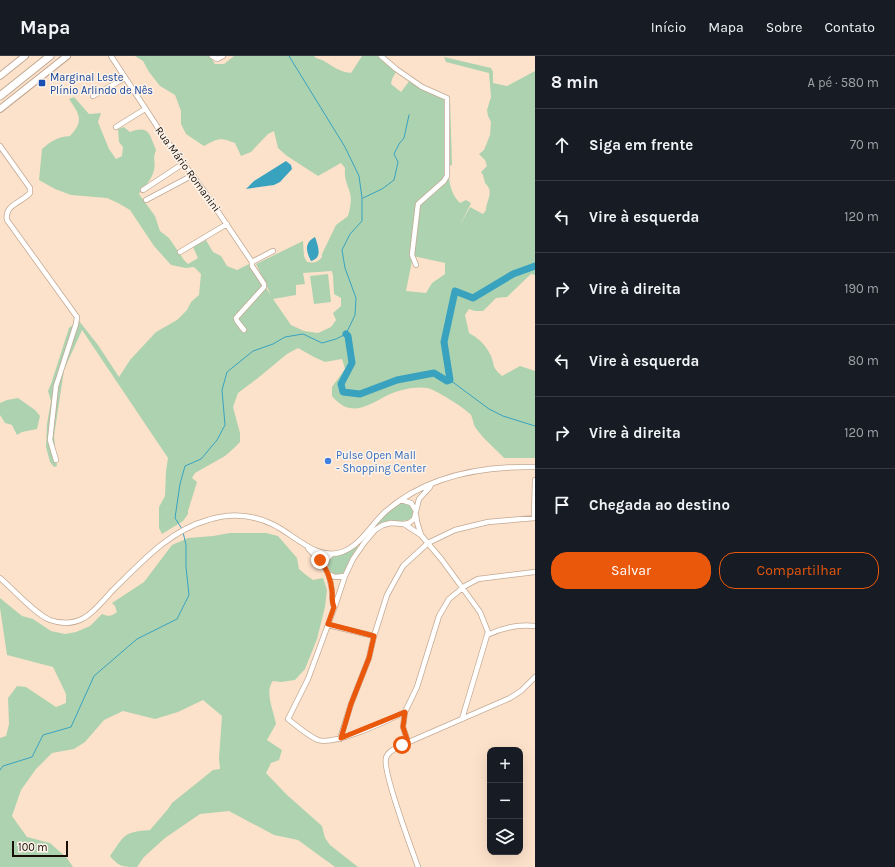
<!DOCTYPE html>
<html lang="pt">
<meta charset="utf-8">
<style>
body{margin:0;font-family:Karla,sans-serif;background:#242831;color:#f1f3f6}
.controls{position:absolute;right:12px;bottom:12px;display:grid;overflow:hidden;border-radius:8px;box-shadow:0 4px 16px #0002}
.controls button{width:36px;height:36px;display:grid;place-items:center;padding:0;border:0;border-bottom:1px solid #363941;background:#171b24;color:#f1f3f6;font:20px sans-serif}
.scale{position:absolute;left:12px;bottom:10px;width:56px;box-sizing:border-box;padding-left:4px;border:2px solid #180f07;border-top:0;font-size:11px;line-height:14px;white-space:nowrap;color:#180f07;-webkit-text-stroke:3px #fdf3e9;paint-order:stroke}
.stop{position:absolute;width:12px;height:12px;margin:-9px;border:3px solid #ea580c;border-radius:50%;background:#fff}
.stop.end{background:#ea580c;border-color:#fff;box-shadow:0 1px 4px #0008}
.list{margin:0;padding:0;list-style:none}
h2{display:flex;justify-content:space-between;align-items:center;height:52px;margin:0;padding:0 16px;font-size:17px}
h2 small{font-size:13px;font-weight:400;color:#9ea1a6}
.list li{display:grid;grid-template-columns:26px 1fr auto;gap:12px;align-items:center;box-sizing:border-box;height:72px;padding:0 16px;border-top:1px solid #363941}
.list b{display:block;font-size:15px;white-space:nowrap}
.list em{font-size:13px;font-style:normal;color:#9ea1a6}
.actions{display:flex;gap:8px;padding:12px 16px}
.actions a{flex:1;padding:9px 0;border:1px solid #ea580c;border-radius:16px;text-align:center;font-size:14px;color:#ea580c}
.actions .main{background:#ea580c;color:#fff}
.icon{flex:none;width:22px;height:22px;fill:none;stroke:currentColor;stroke-width:2;stroke-linecap:round;stroke-linejoin:round}
.map{position:relative;flex:none;width:535px;height:811px;overflow:hidden}
header{display:flex;align-items:center;gap:24px;box-sizing:border-box;height:56px;padding:0 20px;background:#171b24;border-bottom:1px solid #363941}
header strong{font-size:19px}
nav{display:flex;gap:22px;margin-inline-start:auto;font-size:14px}
main{display:flex}
aside{flex:1;background:#171b24}
.map>svg:first-child{display:block}
.green{fill:#add2af;fill-rule:evenodd}
.water{fill:#39a2bf}
.lines{fill:none;stroke-linecap:round;stroke-linejoin:round}
.stream{stroke:#39a2bf;stroke-width:1}
.river{stroke:#39a2bf;stroke-width:7}
.minor-casing{stroke:#c2a993;stroke-width:6}
.secondary-casing{stroke:#c2a993;stroke-width:8}
.trunk-casing{stroke:#c2a993;stroke-width:9}
.minor{stroke:#fff;stroke-width:4.5}
.secondary{stroke:#fff;stroke-width:6}
.trunk{stroke:#fff;stroke-width:7}
.route{stroke:#ea580c;stroke-width:5}
.transit-dot{fill:#1a4fb4;stroke:#fdf3e9;stroke-width:1.5}
.shop-dot{fill:#3f7fe0;stroke:#fdf3e9;stroke-width:1.5}
.labels{text-anchor:middle;stroke-width:3;stroke-linejoin:round;paint-order:stroke}
.transit-label{font-size:11px;fill:#164399;stroke:#fdf3e9;text-anchor:start}
.street-label{font-size:11px;fill:#180f07;stroke:#fdf3e9}
.shop-label{font-size:11px;fill:#366cbe;stroke:#fdf3e9;text-anchor:start}
</style>
<header>
<strong>Mapa</strong>
<nav><a>Início</a><a>Mapa</a><a>Sobre</a><a>Contato</a></nav>
</header>
<main>
<div class="map">
<svg width="535" height="811" viewBox="0 0 535 811">
<rect width="100%" height="100%" fill="#fde2cb"/>
<path class="green" d="M 135,0 L 210,0 L 215,8 L 224,8 L 234,0 L 314,0 L 316,2 C 329,5 334,15 351,17 L 362,0 L 377,0 L 396,16 L 392,23 L 391,28 L 401,36 L 410,24 L 450,42 L 452,109 L 449,110 C 448,122 450,138 460,147 L 466,144 L 471,147 L 460,169 L 470,151 L 483,158 L 486,154 C 486,144 495,136 485,127 L 483,119 L 481,116 L 487,110 L 485,104 L 479,98 L 484,94 L 490,79 L 491,66 L 488,60 L 487,54 L 491,41 L 489,17 L 446,6 L 444,1 L 491,12 L 493,16 L 493,27 L 507,30 L 535,15 L 535,219 L 531,218 L 507,241 L 496,242 L 483,255 L 475,255 L 469,253 L 465,259 L 469,277 C 478,282 485,288 490,298 C 496,310 490,309 502,320 L 520,310 L 535,315 L 535,402 L 504,402 C 495,392 483,383 475,371 C 473,367 473,363 471,359 C 468,354 433,332 427,332 C 415,330 399,334 388,339 C 368,349 351,363 332,340 L 332,331 L 345,313 L 342,303 L 325,306 L 314,301 L 298,292 L 287,298 L 258,322 L 238,337 L 233,351 L 240,377 L 240,386 L 233,393 L 225,400 L 195,417 L 192,422 L 197,426 L 188,455 L 188,458 L 183,465 L 162,478 L 159,472 L 159,451 L 165,440 L 166,415 L 168,402 L 82,274 L 64,314 L 54,380 L 57,410 L 54,411 L 50,406 L 46,391 L 47,368 L 51,345 L 48,335 L 51,328 L 69,272 L 75,267 L 76,261 L 98,289 L 119,321 L 130,304 L 156,276 L 177,264 L 187,254 L 191,246 L 199,239 L 201,218 L 194,211 L 186,212 L 171,209 L 154,190 L 130,154 L 118,147 L 107,142 L 71,139 L 55,133 L 39,124 L 42,93 C 51,85 57,81 70,80 C 84,65 80,59 69,43 L 74,41 L 89,58 L 101,57 L 98,66 L 109,93 L 116,103 L 122,100 L 123,91 L 119,86 L 118,73 L 124,71 L 130,76 C 150,69 149,78 156,94 C 152,104 156,105 154,114 C 152,124 144,130 139,138 L 155,160 L 160,175 L 169,182 L 184,204 L 188,208 L 198,202 L 193,191 L 206,184 L 213,196 L 221,200 L 227,210 L 237,214 L 249,208 L 271,239 L 256,208 L 303,185 L 304,200 L 307,206 C 314,207 317,207 322,201 L 322,198 L 336,169 L 348,160 C 350,152 352,145 350,137 C 347,127 344,123 345,112 L 341,107 L 318,120 L 287,100 L 278,92 L 274,75 L 268,78 L 251,96 L 241,100 L 235,87 C 220,81 218,82 204,90 L 186,78 L 181,68 L 181,55 L 175,39 L 160,30 L 149,16 L 143,5 ZM 413,200 L 445,207 L 445,218 L 432,227 L 426,237 L 406,235 ZM 332,215 L 333,220 L 334,238 L 341,242 L 341,250 L 333,257 L 336,264 L 331,271 L 318,277 L 304,275 L 291,269 L 273,243 L 296,239 L 296,229 L 305,228 L 303,217 Z
M 328,218 L 331,246 L 314,248 L 310,220 Z
M 18,342 L 35,354 L 40,360 L 37,373 L 22,376 L 17,379 L 12,369 L 5,367 L 0,359 L 0,347 L 7,344 Z
M 404,447 C 407,448 410,448 412,452 C 421,469 394,464 387,465 C 383,466 379,468 375,470 C 382,462 393,449 404,447 Z
M 230,477 L 266,477 L 278,480 L 297,502 L 299,513 L 306,519 L 313,524 L 323,522 L 327,534 L 325,551 L 317,583 L 305,613 L 295,624 L 281,626 L 273,625 C 264,636 274,655 276,668 L 267,684 L 282,694 L 279,704 L 271,707 L 266,717 L 286,738 L 322,770 L 325,782 L 330,789 L 358,811 L 335,811 L 298,784 L 274,779 L 229,755 L 200,758 L 165,782 L 144,801 L 137,811 C 123,811 119,811 110,800 C 125,779 123,776 150,774 L 168,753 L 172,747 L 213,714 L 220,713 L 219,702 L 222,660 L 203,644 L 178,656 L 155,663 L 123,655 L 104,664 L 85,686 L 74,693 L 52,697 L 36,713 L 21,734 L 12,760 L 27,781 L 50,787 L 67,802 L 73,811 L 0,811 L 0,682 L 6,680 L 9,668 L 8,642 L 17,630 L 26,631 L 56,651 L 66,647 L 66,638 L 53,611 L 7,599 L 0,552 L 0,542 L 22,560 L 33,563 L 51,575 L 65,578 L 76,576 L 90,570 L 102,558 C 109,561 112,560 117,556 L 115,550 L 112,547 L 144,526 L 172,489 L 188,482 L 213,480 Z
M 358,490 L 343,517 L 337,519 L 329,515 L 328,506 L 332,501 L 344,497 Z"/>
<path class="water" d="M 286,105 L 291,109 L 292,113 L 280,126 L 274,129 L 246,133 L 254,125 Z
M 315,181 C 318,190 323,202 311,205 C 306,195 304,187 315,181 Z"/>
<g class="lines">
<path class="stream" d="M 363,142 L 382,133 L 394,124 L 398,106 L 394,98 L 399,88 L 404,82 L 409,59
M 450,324 L 489,353 L 503,360 L 535,370
M 182,473 L 175,462 L 180,428 L 185,410 L 201,403 L 217,384 L 225,369 L 222,334 L 227,316 L 253,295 L 273,288 L 285,281 L 303,278 L 322,287 L 336,283 L 346,278 L 355,259 L 356,242 L 345,212 L 342,194 L 350,178 L 362,165 L 362,142 L 359,120 L 345,91 L 289,0
M 0,714 L 3,710 L 32,701 L 43,679 L 71,671 L 94,620 L 137,583 L 177,563 L 189,539 L 186,511 L 186,489 L 183,476"/>
<path class="river" d="M 346,278 L 348,280 L 352,307 L 341,328 L 343,336 L 360,338 L 397,324 L 434,317 L 447,325 L 450,324 L 444,286 L 455,235 L 473,242 L 513,218 L 535,210"/>
<defs>
<path id="minor" d="M 111,0 L 164,81 L 202,132 L 252,206 L 273,195
M 212,0 L 217,3 L 223,0
M 381,0 L 396,13 L 422,31 L 447,42 L 447,120 L 444,125 L 418,148 L 412,199 L 416,209
M 93,40 L 125,22
M 116,71 L 145,53
M 0,90 L 30,132 L 30,137 C 21,147 4,149 7,164 L 77,261 L 76,268 L 56,330 L 50,384 L 56,404
M 143,134 L 184,107
M 146,144 L 193,119
M 180,196 L 227,168
M 244,274 L 237,265 L 236,262 L 264,231 L 264,228 L 252,210 L 252,206
M 401,444 L 411,447 L 416,455
M 416,459 L 417,466 L 421,479 L 442,504 L 480,556 L 488,576 L 462,663
M 534,462 L 535,424
M 404,468 L 409,467 L 414,463 L 419,443 L 430,431 L 431,428
M 308,492 C 319,505 328,510 331,529 C 333,536 331,544 334,551
M 325,512 L 326,504 L 332,498
M 328,518 L 335,521 L 345,520
M 0,522 C 13,533 35,558 50,564 C 61,568 73,568 84,562 C 94,556 103,545 111,536 C 140,508 168,475 208,464 C 230,457 251,458 272,468 C 294,478 316,505 342,496 C 361,489 371,469 385,456 C 427,419 482,410 535,411
M 328,569 L 374,580
M 487,579 C 502,572 518,568 535,570
M 405,656 C 388,664 335,690 318,684 C 308,680 297,670 288,663 L 308,623 L 336,547 L 345,520 L 353,503 L 364,487 L 375,474 L 383,469 L 391,467 L 404,468 L 421,479
M 340,683 L 351,648 L 369,602 L 374,580 L 387,539 L 403,510 L 428,487 L 455,474 L 488,466 L 535,462
M 408,686 L 403,671 L 405,656 L 417,631 L 439,560 L 449,543 L 465,530 L 478,523 L 535,516
M 418,811 C 412,794 382,715 386,702 C 388,695 396,692 402,689 L 510,642 L 521,635 L 535,621"/>
<path id="secondary" d="M 0,20 L 25,0
M 0,53 L 67,0"/>
<path id="trunk" d="M 0,40 L 50,0"/>
</defs>
<use href="#minor" class="minor-casing"/>
<use href="#secondary" class="secondary-casing"/>
<use href="#trunk" class="trunk-casing"/>
<use href="#minor" class="minor"/>
<use href="#secondary" class="secondary"/>
<use href="#trunk" class="trunk"/>
</g>
<g class="lines">
<path class="route" d="M 320,504 C 327,513 331,523 332,535 C 333,540 331,545 334,551 L 328,568 L 374,580 L 369,602 L 351,648 L 341,682 L 405,656 L 403,671 L 408,686 L 402,689"/>
</g>
<rect class="transit-dot" x="38" y="23" width="8" height="8" rx="2"/>
<circle class="shop-dot" cx="328" cy="405" r="4"/>
<g class="labels">
<g class="transit-label">
<text x="50" y="25">Marginal Leste<tspan x="50" dy="13">Plínio Arlindo de Nês</tspan></text>
</g>
<g class="street-label">
<text transform="translate(188 113) rotate(54)" y="4">Rua Mário Romanini</text>
</g>
<g class="shop-label">
<text x="336" y="403">Pulse Open Mall<tspan x="336" dy="13">- Shopping Center</tspan></text>
</g>
</g>
</svg>
<div class="controls">
<button>+</button>
<button>−</button>
<button><svg class="icon" aria-label="layers" viewBox="0 0 24 24"><path d="M12 4l9 5-9 5-9-5zM3 14l9 5 9-5"/></svg></button>
</div>
<div class="scale">100 m</div>
<div class="stop" style="left:402px;top:689px"></div>
<div class="stop end" style="left:320px;top:504px"></div>
</div>
<aside>
<h2>8 min<small>A pé · 580 m</small></h2>
<ul class="list">
<li><svg class="icon" aria-label="ahead" viewBox="0 0 24 24"><path d="M12 20V5M6 11l6-6 6 6"/></svg><div><b>Siga em frente</b></div><em>70 m</em></li>
<li><svg class="icon" aria-label="left" viewBox="0 0 24 24"><path d="M17 20v-9H6M10 6l-5 5 5 5"/></svg><div><b>Vire à esquerda</b></div><em>120 m</em></li>
<li><svg class="icon" aria-label="right" viewBox="0 0 24 24"><path d="M7 20v-9h11M14 6l5 5-5 5"/></svg><div><b>Vire à direita</b></div><em>190 m</em></li>
<li><svg class="icon" aria-label="left" viewBox="0 0 24 24"><path d="M17 20v-9H6M10 6l-5 5 5 5"/></svg><div><b>Vire à esquerda</b></div><em>80 m</em></li>
<li><svg class="icon" aria-label="right" viewBox="0 0 24 24"><path d="M7 20v-9h11M14 6l5 5-5 5"/></svg><div><b>Vire à direita</b></div><em>120 m</em></li>
<li><svg class="icon" aria-label="arrive" viewBox="0 0 24 24"><path d="M6 21V4h12l-3 4 3 4H6"/></svg><div><b>Chegada ao destino</b></div></li>
</ul>
<div class="actions"><a class="main">Salvar</a><a>Compartilhar</a></div>
</aside>
</main>
